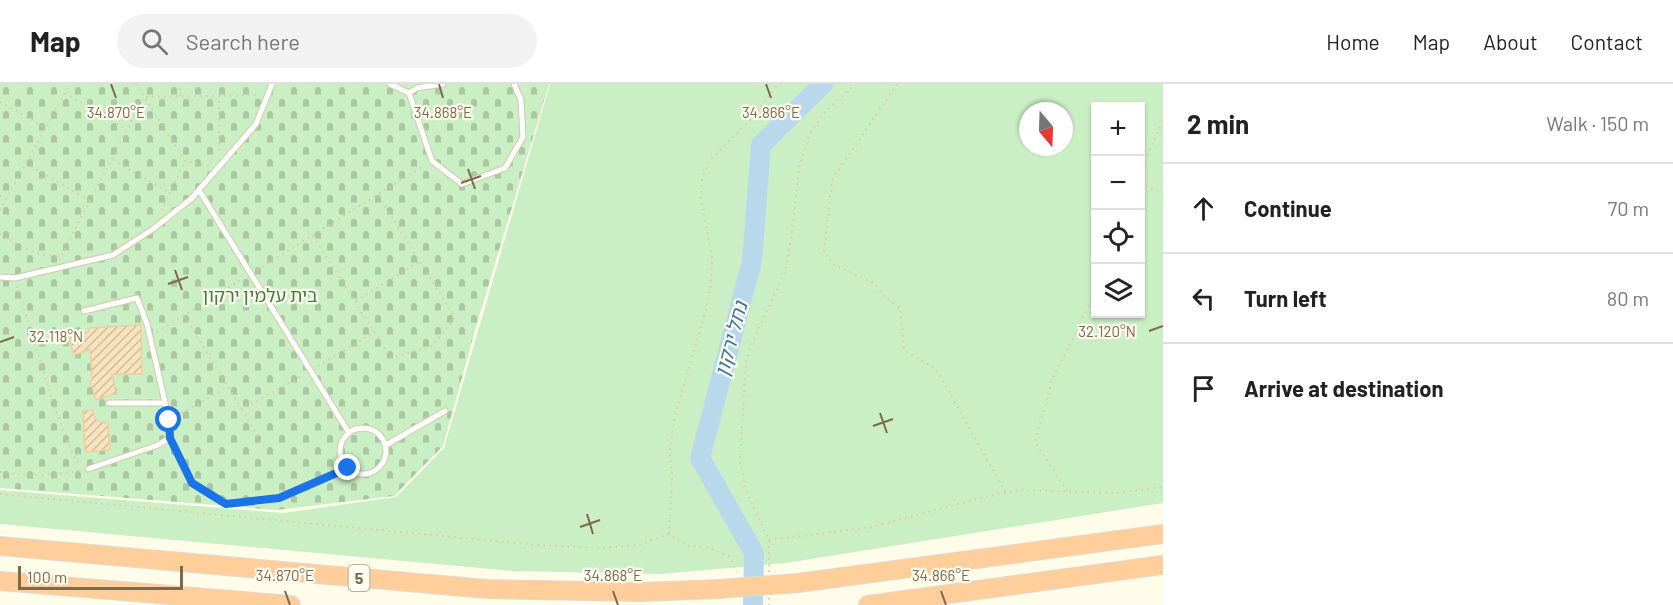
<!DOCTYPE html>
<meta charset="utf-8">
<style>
body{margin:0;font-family:Barlow,"Noto Sans Hebrew",sans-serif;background:#f2f2f2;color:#222}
.controls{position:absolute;right:18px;top:18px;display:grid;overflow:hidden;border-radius:0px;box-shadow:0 2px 4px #0004}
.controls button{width:54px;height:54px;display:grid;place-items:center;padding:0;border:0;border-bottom:2px solid #e0e0e0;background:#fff;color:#222;font:30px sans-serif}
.compass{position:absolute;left:1019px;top:18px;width:54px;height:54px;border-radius:50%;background:#fff;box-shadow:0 2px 4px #0004;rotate:161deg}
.scale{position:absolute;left:18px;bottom:15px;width:165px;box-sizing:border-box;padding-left:6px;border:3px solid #7e6948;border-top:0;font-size:16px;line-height:21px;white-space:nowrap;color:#7e6948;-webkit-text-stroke:4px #fffdf2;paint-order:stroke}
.stop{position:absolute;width:18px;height:18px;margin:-14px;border:4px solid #1a73e8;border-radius:50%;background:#fff}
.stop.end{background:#1a73e8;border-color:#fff;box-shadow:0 2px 6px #0008}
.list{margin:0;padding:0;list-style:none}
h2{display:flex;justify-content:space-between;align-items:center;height:78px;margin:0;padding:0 24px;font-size:26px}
h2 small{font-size:20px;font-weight:400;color:#767676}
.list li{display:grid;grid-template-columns:39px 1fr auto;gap:18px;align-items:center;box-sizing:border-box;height:90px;padding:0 24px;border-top:2px solid #e0e0e0}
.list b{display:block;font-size:22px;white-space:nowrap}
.list em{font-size:20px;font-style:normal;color:#767676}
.icon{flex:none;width:33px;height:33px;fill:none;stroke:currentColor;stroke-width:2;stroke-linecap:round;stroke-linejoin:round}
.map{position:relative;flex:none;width:1163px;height:521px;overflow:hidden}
header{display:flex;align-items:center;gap:36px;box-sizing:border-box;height:84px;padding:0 30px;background:#fff;border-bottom:2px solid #e0e0e0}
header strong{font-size:28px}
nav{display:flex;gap:33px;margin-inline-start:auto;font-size:21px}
.search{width:420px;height:54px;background:#f2f2f2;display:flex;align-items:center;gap:15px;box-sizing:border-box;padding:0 21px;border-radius:33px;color:#767676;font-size:22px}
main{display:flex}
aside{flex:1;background:#fff}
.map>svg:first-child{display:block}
.grass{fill:#cbefc5;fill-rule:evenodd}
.cemetery{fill:url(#cemetery-stones)}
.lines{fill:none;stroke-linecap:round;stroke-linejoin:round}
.river{stroke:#bad8ec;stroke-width:20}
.building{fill:url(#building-hatch);stroke:#edcf9c;stroke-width:1.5}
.lane-casing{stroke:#d4c8ac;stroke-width:7}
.highway-casing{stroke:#e0dbd3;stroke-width:20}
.path{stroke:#dec89f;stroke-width:2;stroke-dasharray:1.5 4.5;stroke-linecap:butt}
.lane{stroke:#fff;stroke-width:5}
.highway{stroke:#ffce9a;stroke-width:18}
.highway-bridge-casing{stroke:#e0dbd3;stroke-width:20;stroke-linecap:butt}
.highway-bridge{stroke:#ffce9a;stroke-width:18}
.route{stroke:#1a73e8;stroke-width:8}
.ticks{fill:none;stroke:#7e6948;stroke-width:2}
.labels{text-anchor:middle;stroke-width:4.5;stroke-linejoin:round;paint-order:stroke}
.shield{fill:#fffdf2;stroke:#a5957b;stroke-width:1.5}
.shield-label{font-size:16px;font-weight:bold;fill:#7e6948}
.park-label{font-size:18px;fill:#3e7f3c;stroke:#fffdf2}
.water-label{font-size:20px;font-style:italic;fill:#41769c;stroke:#fffdf2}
.ticks-label{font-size:15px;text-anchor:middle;fill:#7e6948;stroke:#fffdf2;stroke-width:4.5;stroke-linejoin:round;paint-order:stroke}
</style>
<header>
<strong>Map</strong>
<div class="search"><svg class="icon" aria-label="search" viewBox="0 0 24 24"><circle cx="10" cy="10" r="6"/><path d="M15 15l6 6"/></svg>Search here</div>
<nav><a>Home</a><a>Map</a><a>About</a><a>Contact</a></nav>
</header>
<main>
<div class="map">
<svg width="1163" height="521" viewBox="0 0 1163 521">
<defs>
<pattern id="cemetery-stones" width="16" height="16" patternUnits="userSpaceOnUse" patternTransform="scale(1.5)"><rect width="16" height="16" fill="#cbefc5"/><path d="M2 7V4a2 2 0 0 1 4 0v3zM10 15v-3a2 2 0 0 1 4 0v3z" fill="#aac6a2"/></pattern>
<pattern id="building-hatch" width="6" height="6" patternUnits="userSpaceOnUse" patternTransform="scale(1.5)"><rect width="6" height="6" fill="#f8e3bd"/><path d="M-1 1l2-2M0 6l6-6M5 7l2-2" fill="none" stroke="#cebc9c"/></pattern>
</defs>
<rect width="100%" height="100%" fill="#fffce9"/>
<path class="grass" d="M 550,0 L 1163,0 L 1163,419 L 786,479 L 660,490 L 512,487 L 0,440 L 0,406 L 283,429 L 396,413 L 444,364 ZM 1140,22 L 1140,230 L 1096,230 L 1096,22 ZM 1028,27 L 1064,27 L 1064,63 L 1028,63 Z"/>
<path class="cemetery" d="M 0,0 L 549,0 L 476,243 L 443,362 L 394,412 L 277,426 L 0,404 Z"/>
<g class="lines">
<path class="river" d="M 753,521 L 754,469 L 700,374 L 752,177 L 761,61 L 823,0"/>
</g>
<path class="building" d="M 141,241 L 142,290 L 112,290 L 116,309 L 96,316 L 90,297 L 92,296 L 90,265 L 74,271 L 69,255 L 89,248 L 89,244 Z
M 92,326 L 96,336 L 108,340 L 110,366 L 85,368 L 83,327 Z"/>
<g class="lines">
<defs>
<path id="lane" d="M 390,0 L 409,9 L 432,77 L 462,100 L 505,84 L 523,53 L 521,16 L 514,0
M 409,9 L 417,4 L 443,0
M 199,106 L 349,349
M 0,193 L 15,194 L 113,171 L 153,145 L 191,115 L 256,40 L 272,0
M 84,227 L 137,214 L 147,240 L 169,336 L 170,354 L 192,399 L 226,420 L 279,414 L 348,384
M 109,319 L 165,319
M340 367a23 23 0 1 1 46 0a23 23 0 1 1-46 0Z
M 386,361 L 445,327
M 88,385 L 158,361 L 170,354"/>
<path id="highway" d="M 0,462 L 487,505 L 641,508 L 719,505
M 0,497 L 291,521
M 798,499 L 1163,450
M 868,521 L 1163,481"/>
</defs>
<use href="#lane" class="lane-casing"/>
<use href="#highway" class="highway-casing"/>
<path class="path" d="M 136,0 L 185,77 L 210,82
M 897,0 L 832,96 L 824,167 L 832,180 L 874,199 L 883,211 L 900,224 L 904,266 L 936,285 L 1006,409
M 65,9 L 127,46
M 219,11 L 219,71
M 180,12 L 180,0
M 0,18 L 46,44
M 113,76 L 170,109
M 26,79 L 90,117
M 1140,88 L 1163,36
M 1140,100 L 1163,109
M 0,112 L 6,115
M 0,126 L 70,0
M 162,126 L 185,77
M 0,150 C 20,162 37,173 61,172
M 313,152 L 391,274 L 432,262 L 455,234 L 378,111
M 59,176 L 144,13 L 260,11
M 257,186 L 425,81
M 17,202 L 56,328 L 76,377 L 82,381
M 356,217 L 420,177
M 184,232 L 242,325 L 303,291
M 157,248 L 244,194
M 318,282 L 375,248
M 242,325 L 263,362
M 176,332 L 228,303
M 0,388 C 26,393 55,391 81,387
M 1067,407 L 1035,358 L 1052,296 L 1096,208
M 0,410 L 537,461 L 601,464 L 639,461 L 669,450 L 688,462 L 706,463 L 729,472 L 737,488
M 669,450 L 672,398 L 670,365 L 675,332 L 706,225 L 711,199 L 712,173 L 701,115 L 702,96 L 709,77 L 751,35 L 778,0
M 769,456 L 872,443 L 984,413 L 1021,406 L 1114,409 L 1163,403
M 769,488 L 769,456 L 747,409 L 740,377 L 746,278 L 752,259 L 785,188 L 792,149 L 799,83 L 809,52 L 823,30 L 855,0
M 769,514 L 769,521"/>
<use href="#lane" class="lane"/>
<use href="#highway" class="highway"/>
<defs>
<path id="highway-bridge" d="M 719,505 L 798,499"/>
</defs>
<use href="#highway-bridge" class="highway-bridge-casing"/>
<use href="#highway-bridge" class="highway-bridge"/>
</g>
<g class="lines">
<path class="route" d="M 169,336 L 170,354 L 192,399 L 226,420 L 279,414 L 348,384"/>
</g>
<path class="ticks" d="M 111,0 L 116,14M 439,0 L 443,14M 766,0 L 771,14M 468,85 L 475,105M 461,99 L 481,92M 175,186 L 182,206M 168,200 L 188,193M 1149,247 L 1163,242M 0,258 L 14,253M 880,329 L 887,349M 873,342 L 893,335M 587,430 L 593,450M 580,443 L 600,436M 285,507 L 290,521M 613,507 L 618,521M 941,507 L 946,521"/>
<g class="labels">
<rect class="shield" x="348.5" y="481" width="21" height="26" rx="4.5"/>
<g class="shield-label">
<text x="359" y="500">5</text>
</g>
<g class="park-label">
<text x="260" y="218">בית עלמין ירקון</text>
</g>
<g class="water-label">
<text transform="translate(731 255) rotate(-75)" y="7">נחל ירקון</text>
</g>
</g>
<g class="ticks-label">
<text x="116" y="34">34.870°E</text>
<text x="443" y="34">34.868°E</text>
<text x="771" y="34">34.866°E</text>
<text x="1107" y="253">32.120°N</text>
<text x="56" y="258">32.118°N</text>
<text x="285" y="497">34.870°E</text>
<text x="613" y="497">34.868°E</text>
<text x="941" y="497">34.866°E</text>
</g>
</svg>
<div class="controls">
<button>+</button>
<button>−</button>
<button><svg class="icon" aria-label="locate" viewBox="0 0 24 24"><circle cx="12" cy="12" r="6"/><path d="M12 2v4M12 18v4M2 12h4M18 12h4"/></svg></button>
<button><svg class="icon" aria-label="layers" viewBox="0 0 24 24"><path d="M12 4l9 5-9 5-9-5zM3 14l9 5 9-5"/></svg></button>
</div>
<svg class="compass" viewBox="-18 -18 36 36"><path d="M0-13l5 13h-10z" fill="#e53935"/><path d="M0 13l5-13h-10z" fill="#767676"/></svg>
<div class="scale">100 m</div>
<div class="stop" style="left:169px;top:336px"></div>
<div class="stop end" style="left:348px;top:384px"></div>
</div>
<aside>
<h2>2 min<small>Walk · 150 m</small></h2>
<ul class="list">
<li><svg class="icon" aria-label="ahead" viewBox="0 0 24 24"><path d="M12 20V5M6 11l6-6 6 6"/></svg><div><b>Continue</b></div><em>70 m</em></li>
<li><svg class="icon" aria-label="left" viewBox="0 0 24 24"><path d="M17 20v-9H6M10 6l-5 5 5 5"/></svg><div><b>Turn left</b></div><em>80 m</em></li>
<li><svg class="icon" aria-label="arrive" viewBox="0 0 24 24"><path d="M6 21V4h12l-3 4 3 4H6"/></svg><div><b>Arrive at destination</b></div></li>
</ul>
</aside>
</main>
